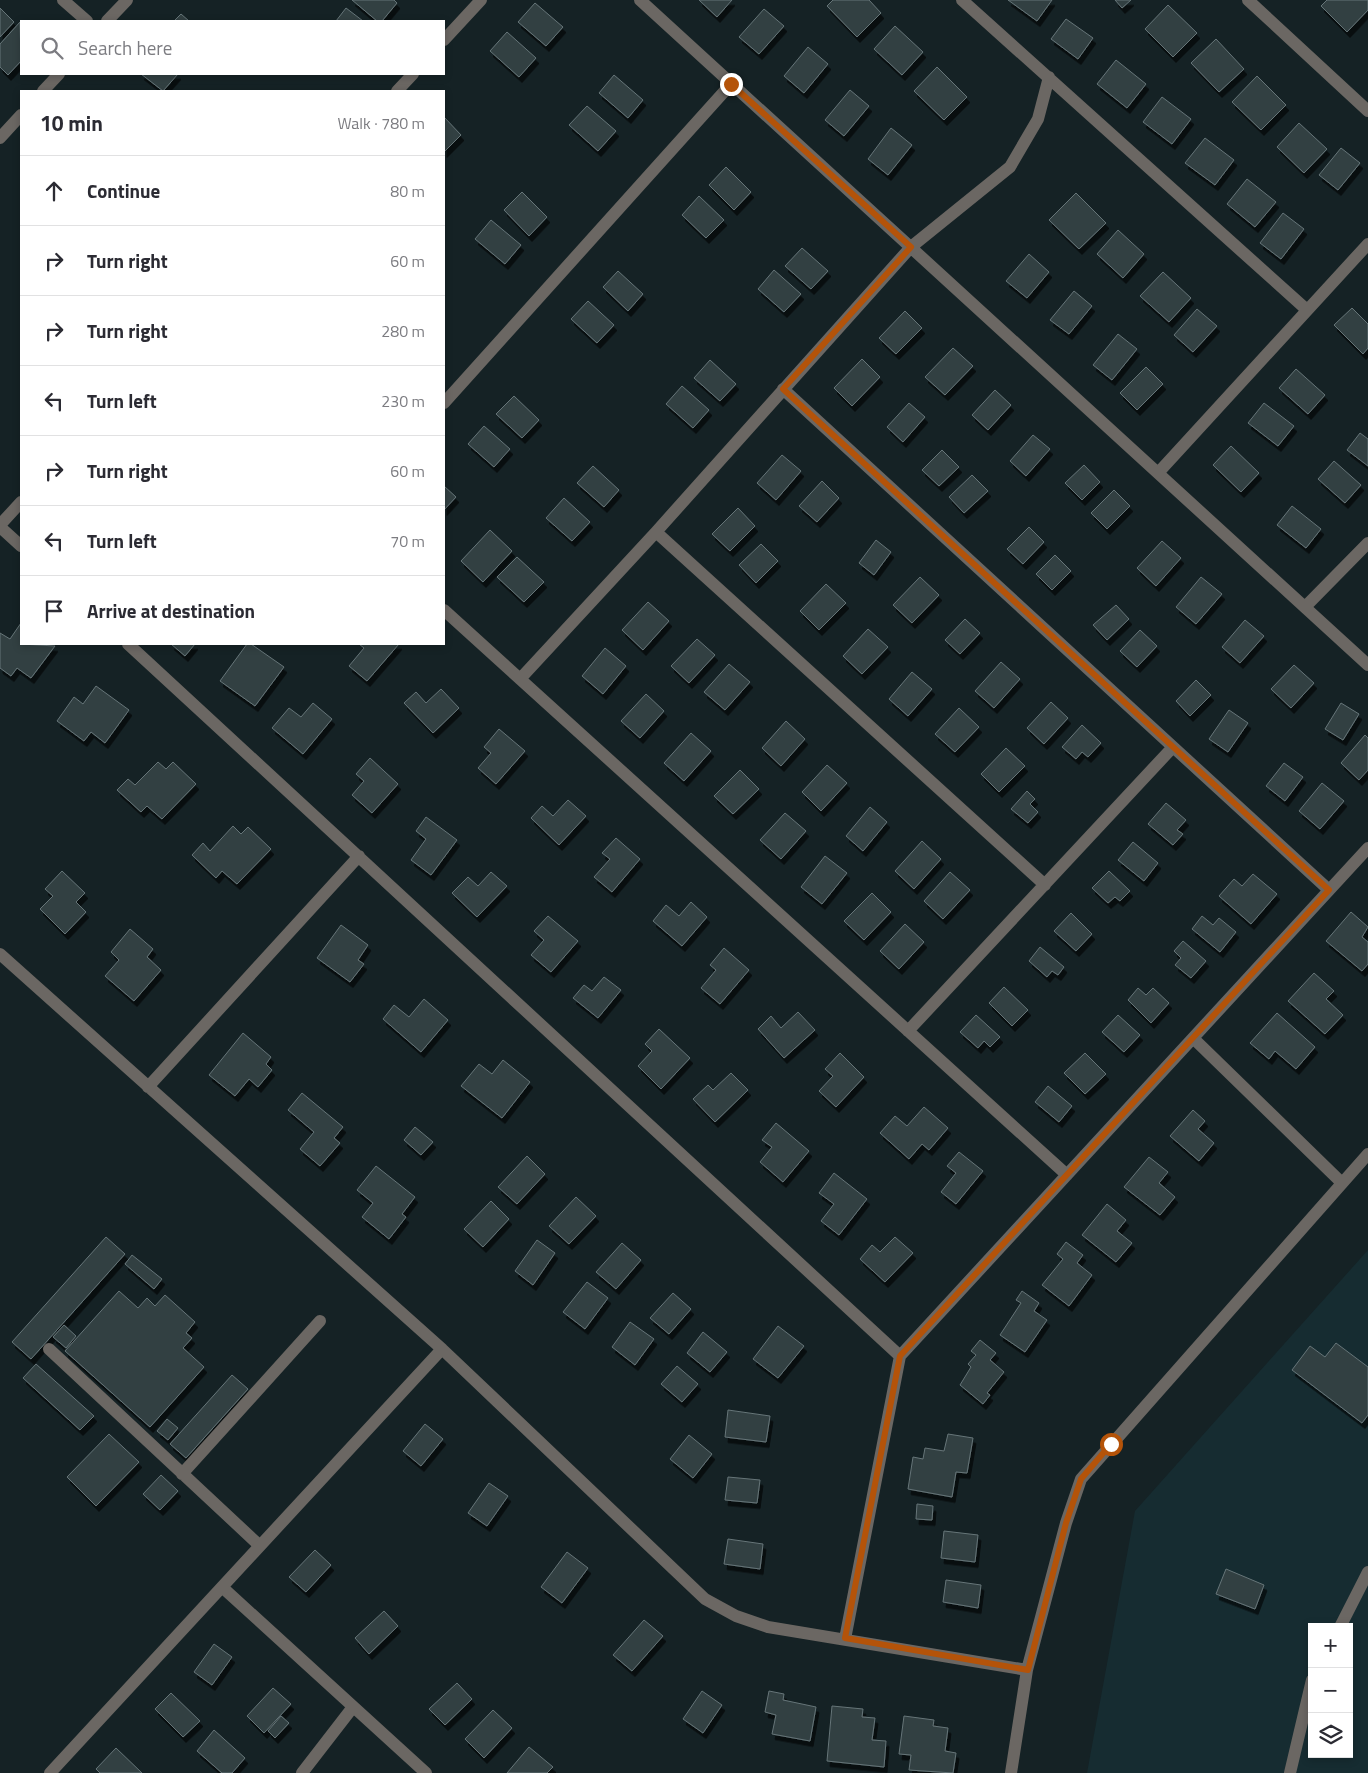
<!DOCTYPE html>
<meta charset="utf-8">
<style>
body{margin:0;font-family:"Titillium Web",sans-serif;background:#f7f7f7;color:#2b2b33}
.controls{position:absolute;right:15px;bottom:15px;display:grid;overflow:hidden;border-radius:0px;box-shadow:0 2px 8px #0003}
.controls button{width:45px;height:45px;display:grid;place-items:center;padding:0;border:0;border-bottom:1px solid #e1e1e2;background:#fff;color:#2b2b33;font:25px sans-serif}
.stop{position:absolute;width:15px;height:15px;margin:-11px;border:4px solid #b45309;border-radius:50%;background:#fff}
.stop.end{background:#b45309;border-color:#fff;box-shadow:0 1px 5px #0008}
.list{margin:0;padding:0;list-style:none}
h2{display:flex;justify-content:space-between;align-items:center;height:65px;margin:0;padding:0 20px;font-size:21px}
h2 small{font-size:16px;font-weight:400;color:#7c7c81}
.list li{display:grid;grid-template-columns:32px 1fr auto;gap:15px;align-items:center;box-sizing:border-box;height:70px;padding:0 20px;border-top:1px solid #e1e1e2}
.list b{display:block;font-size:19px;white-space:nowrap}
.list em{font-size:16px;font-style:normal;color:#7c7c81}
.icon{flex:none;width:28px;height:28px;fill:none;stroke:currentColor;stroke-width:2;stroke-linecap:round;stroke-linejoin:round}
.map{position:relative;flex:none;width:1368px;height:1773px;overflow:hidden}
.search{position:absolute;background:#fff;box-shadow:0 2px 8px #0003;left:20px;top:20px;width:425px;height:55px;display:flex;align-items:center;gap:12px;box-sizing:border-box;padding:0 18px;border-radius:0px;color:#7c7c81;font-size:19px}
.panel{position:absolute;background:#fff;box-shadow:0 2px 8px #0003;left:20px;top:90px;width:425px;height:555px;border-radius:0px}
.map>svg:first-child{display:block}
.built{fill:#162c31;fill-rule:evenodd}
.building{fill:#324043;stroke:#667578;filter:url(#shadow)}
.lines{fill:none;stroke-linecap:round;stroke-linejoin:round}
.service{stroke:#6b6763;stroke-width:12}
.minor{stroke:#6b6763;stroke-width:12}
.route{stroke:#b45309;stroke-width:6}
</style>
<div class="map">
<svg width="1368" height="1773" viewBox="0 0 1368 1773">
<defs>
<filter id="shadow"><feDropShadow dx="3" dy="5.5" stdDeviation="0" flood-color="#0009"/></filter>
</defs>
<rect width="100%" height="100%" fill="#152225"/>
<path class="built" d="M 1368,1250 L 1368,1773 L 1087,1773 L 1135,1511 ZM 1312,1627 L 1349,1627 L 1349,1754 L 1312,1754 Z"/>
<path class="building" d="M 352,0 L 394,0 L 397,3 L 382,21 L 377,21 Z
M 699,0 L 732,0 L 717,17 Z
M 833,0 L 869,0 L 881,13 L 857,37 L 827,6 Z
M 1008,0 L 1052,0 L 1037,21 Z
M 1115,0 L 1131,0 L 1122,8 Z
M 1327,0 L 1368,0 L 1368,10 L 1347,32 L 1321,6 Z
M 535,3 L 563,27 L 546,46 L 518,22 Z
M 1168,5 L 1197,33 L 1173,57 L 1145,29 Z
M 0,8 L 14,22 L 0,37 Z
M 346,8 L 363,21 L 336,21 Z
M 764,9 L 784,26 L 759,54 L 739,37 Z
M 181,14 L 189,21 L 174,21 Z
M 1066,19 L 1093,38 L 1078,59 L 1051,39 Z
M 20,22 L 21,61 L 8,75 L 0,67 L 0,44 Z
M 895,26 L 923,52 L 902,75 L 874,49 Z
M 507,32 L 536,58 L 519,77 L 490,51 Z
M 1216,39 L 1244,69 L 1219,92 L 1191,63 Z
M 808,47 L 828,64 L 804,93 L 784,76 Z
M 1116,60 L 1146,84 L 1127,108 L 1097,84 Z
M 937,67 L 967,97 L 944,120 L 914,91 Z
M 141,74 L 178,74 L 163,91 Z
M 614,75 L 643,100 L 628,118 L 599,93 Z
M 1257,76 L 1286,105 L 1261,130 L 1232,102 Z
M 850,90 L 869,106 L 844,136 L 825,120 Z
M 1162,97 L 1191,119 L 1172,144 L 1143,122 Z
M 587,106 L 616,131 L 598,151 L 569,125 Z
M 444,117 L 461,135 L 444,152 Z
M 1299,123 L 1327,149 L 1304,173 L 1277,147 Z
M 891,128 L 912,145 L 888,175 L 868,159 Z
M 1205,138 L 1234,160 L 1215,185 L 1185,163 Z
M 1341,148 L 1360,163 L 1338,190 L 1319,175 Z
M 726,167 L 751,192 L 734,210 L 709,185 Z
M 1247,179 L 1276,202 L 1255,227 L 1227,204 Z
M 522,192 L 547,217 L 529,236 L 504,210 Z
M 1076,193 L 1106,223 L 1079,249 L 1049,220 Z
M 699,196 L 724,220 L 706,238 L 682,215 Z
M 1283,213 L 1304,229 L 1281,259 L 1260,243 Z
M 491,220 L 521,245 L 505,264 L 475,239 Z
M 1118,230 L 1144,254 L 1123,278 L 1097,254 Z
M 802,248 L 828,271 L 811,289 L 785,266 Z
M 1029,254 L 1049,272 L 1027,298 L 1006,281 Z
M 774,270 L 801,294 L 784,312 L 758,289 Z
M 618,271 L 643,294 L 628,311 L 603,287 Z
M 1163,272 L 1191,298 L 1169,322 L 1140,296 Z
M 1074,291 L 1092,306 L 1069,334 L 1050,320 Z
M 588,301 L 614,325 L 597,343 L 571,319 Z
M 1352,308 L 1368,324 L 1368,348 L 1363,354 L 1334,325 Z
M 1197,309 L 1217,326 L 1193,352 L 1174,335 Z
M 905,311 L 922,328 L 896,354 L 879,338 Z
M 1118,334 L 1137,349 L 1112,380 L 1093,365 Z
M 953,348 L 973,366 L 945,395 L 925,377 Z
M 862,359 L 880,377 L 852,406 L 834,388 Z
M 710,360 L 736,384 L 720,401 L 694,378 Z
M 1146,367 L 1163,384 L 1137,410 L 1120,393 Z
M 1296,369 L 1325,395 L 1308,414 L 1279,388 Z
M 682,386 L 709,410 L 693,428 L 666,404 Z
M 995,390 L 1011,405 L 988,430 L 972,415 Z
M 514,396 L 539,420 L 522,438 L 496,414 Z
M 909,403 L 925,417 L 903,442 L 887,427 Z
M 1264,403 L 1294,426 L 1278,446 L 1248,423 Z
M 484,426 L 510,449 L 494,467 L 468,444 Z
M 1360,433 L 1368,439 L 1368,466 L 1347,450 Z
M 1033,435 L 1050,449 L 1026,476 L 1010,461 Z
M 1231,446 L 1259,473 L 1241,492 L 1213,465 Z
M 942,450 L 959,467 L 939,486 L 922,470 Z
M 782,455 L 801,471 L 776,500 L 757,483 Z
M 1334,461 L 1361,485 L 1345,503 L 1318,479 Z
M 1084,465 L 1100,482 L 1082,500 L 1065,483 Z
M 593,466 L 619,490 L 604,507 L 577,483 Z
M 972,475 L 988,491 L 964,513 L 949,497 Z
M 822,481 L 839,498 L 817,522 L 799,506 Z
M 444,486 L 456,497 L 444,510 Z
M 1114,490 L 1130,506 L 1107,529 L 1091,513 Z
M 564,498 L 590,522 L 572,541 L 546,518 Z
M 1292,506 L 1321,529 L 1306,548 L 1277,525 Z
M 738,508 L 755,526 L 730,551 L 712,534 Z
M 1029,527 L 1044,542 L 1023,564 L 1007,549 Z
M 490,530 L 512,551 L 483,582 L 461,561 Z
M 876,540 L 891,552 L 874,575 L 859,563 Z
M 1162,541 L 1181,558 L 1156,586 L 1137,568 Z
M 761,544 L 778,561 L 756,583 L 739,565 Z
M 1055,555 L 1071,571 L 1052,590 L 1036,574 Z
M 517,557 L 544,582 L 524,602 L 497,577 Z
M 920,577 L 939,595 L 912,623 L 893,605 Z
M 1201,577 L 1222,594 L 1196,624 L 1176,607 Z
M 826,584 L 846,603 L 819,630 L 800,611 Z
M 648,602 L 669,621 L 643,650 L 622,630 Z
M 1116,605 L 1129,619 L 1107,640 L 1093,625 Z
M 965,619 L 980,633 L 960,654 L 945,640 Z
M 1245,620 L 1264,636 L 1240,663 L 1222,647 Z
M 21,623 L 21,644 L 55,646 L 31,678 L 17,668 L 11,676 L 0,668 L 0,633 L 10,639 Z
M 868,629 L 888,647 L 862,674 L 843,656 Z
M 1140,630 L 1157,646 L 1137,667 L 1120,651 Z
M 697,639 L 715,655 L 689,683 L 671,666 Z
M 171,644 L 195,644 L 185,656 Z
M 247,644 L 251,644 L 284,667 L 255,706 L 220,681 Z
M 359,644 L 399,644 L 367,681 L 349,666 L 364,648 Z
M 605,648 L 626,666 L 603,694 L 582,676 Z
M 1001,662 L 1020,679 L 994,708 L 975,691 Z
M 729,664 L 750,682 L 725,710 L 704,692 Z
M 1294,665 L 1314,683 L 1291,708 L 1271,689 Z
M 912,672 L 932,689 L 908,716 L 889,699 Z
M 1196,680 L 1211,695 L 1190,716 L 1176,701 Z
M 96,686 L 129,710 L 105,743 L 91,732 L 84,741 L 57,721 L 74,697 L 83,704 Z
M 441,689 L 459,708 L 433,733 L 404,703 L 416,692 L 426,703 Z
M 646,694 L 664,711 L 640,738 L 621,721 Z
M 1051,702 L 1068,718 L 1044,744 L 1027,728 Z
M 313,703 L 332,719 L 303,754 L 272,728 L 289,708 L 301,717 Z
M 1341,703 L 1359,714 L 1343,740 L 1325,729 Z
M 959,708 L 979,727 L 955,752 L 935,734 Z
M 1229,710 L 1248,723 L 1228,752 L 1209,739 Z
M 786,721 L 805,739 L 781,766 L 762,748 Z
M 1082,725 L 1101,743 L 1088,757 L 1082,752 L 1076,759 L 1062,747 Z
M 499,729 L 525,751 L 496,784 L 478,768 L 491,753 L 484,747 Z
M 691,733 L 711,751 L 684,781 L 664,763 Z
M 1365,735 L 1368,738 L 1368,770 L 1359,780 L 1341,763 Z
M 1006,748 L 1025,766 L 999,792 L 981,774 Z
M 370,758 L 398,784 L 372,813 L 352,795 L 364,781 L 356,774 Z
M 158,762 L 166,769 L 173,762 L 196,784 L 162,819 L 147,806 L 141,812 L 117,790 L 128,779 L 135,785 Z
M 1284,763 L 1303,777 L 1285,801 L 1266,786 Z
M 827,765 L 847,783 L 821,811 L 802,792 Z
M 740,770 L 759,789 L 733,814 L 714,796 Z
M 1322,783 L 1344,801 L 1320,829 L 1299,811 Z
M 1027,791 L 1035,799 L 1030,804 L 1038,812 L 1028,823 L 1011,809 Z
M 568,800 L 586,816 L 559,845 L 531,818 L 542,806 L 553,816 Z
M 1166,803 L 1186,820 L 1177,830 L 1183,834 L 1173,845 L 1148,824 Z
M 870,807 L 887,822 L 863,851 L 846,836 Z
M 785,813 L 806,831 L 781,859 L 760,840 Z
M 426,817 L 457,840 L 431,875 L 411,860 L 426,839 L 416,831 Z
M 233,826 L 241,834 L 248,827 L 271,849 L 237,884 L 222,871 L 216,878 L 192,855 L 203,843 L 210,851 Z
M 616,838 L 640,859 L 612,892 L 594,877 L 610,859 L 602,853 Z
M 922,841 L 941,859 L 914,889 L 895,871 Z
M 1133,842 L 1158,863 L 1144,881 L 1118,860 Z
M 825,856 L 847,873 L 822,904 L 801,887 Z
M 62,871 L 85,893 L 76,902 L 86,912 L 65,934 L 40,909 L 53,896 L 45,889 Z
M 1109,871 L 1130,891 L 1120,901 L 1115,897 L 1108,903 L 1092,888 Z
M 491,872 L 507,886 L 477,917 L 452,893 L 468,877 L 478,886 Z
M 950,872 L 970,890 L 943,919 L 924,901 Z
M 1253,874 L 1277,894 L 1251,924 L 1219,896 L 1234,879 L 1242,886 Z
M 872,893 L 891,912 L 864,940 L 844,921 Z
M 691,902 L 707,917 L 682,946 L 653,921 L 666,905 L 679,916 Z
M 1351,912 L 1368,927 L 1362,937 L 1368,942 L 1368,964 L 1362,971 L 1326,941 Z
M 1071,913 L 1092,934 L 1076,951 L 1054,931 Z
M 548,916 L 578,941 L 551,972 L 531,955 L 544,940 L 534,931 Z
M 1202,916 L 1213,925 L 1219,918 L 1236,932 L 1220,952 L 1192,929 Z
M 905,924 L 924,942 L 899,969 L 880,951 Z
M 341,925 L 368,945 L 358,960 L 364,964 L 350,982 L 317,958 Z
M 130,929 L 153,949 L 147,957 L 161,970 L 134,1001 L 105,976 L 119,960 L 111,952 Z
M 1183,941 L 1206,961 L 1191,978 L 1175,965 L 1181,958 L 1174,951 Z
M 1040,947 L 1064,967 L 1058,975 L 1052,971 L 1047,977 L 1029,961 Z
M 724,948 L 749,970 L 720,1004 L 701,988 L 716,970 L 710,965 Z
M 1314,973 L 1334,991 L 1326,999 L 1343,1015 L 1325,1034 L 1288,1001 Z
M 604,977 L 621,990 L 598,1018 L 573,998 L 584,985 L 592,991 Z
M 1004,987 L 1028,1010 L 1012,1026 L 989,1003 Z
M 1138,988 L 1146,995 L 1153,988 L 1169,1003 L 1151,1023 L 1128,1000 Z
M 424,999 L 448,1020 L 421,1052 L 383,1019 L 394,1005 L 409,1017 Z
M 798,1012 L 815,1030 L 784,1058 L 758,1029 L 771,1016 L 781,1028 Z
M 1277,1013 L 1315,1047 L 1296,1069 L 1275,1051 L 1269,1059 L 1250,1043 Z
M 976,1015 L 1000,1037 L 990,1047 L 984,1041 L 978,1048 L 960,1032 Z
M 1118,1015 L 1140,1035 L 1124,1052 L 1102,1032 Z
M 659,1029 L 690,1058 L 661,1089 L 638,1066 L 652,1051 L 645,1044 Z
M 243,1033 L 271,1057 L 266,1064 L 272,1070 L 258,1087 L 249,1079 L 235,1096 L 209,1075 Z
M 840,1053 L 864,1077 L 836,1107 L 819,1091 L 833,1076 L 825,1069 Z
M 1085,1053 L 1106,1074 L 1085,1094 L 1064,1073 Z
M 503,1060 L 530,1082 L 502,1118 L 461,1086 L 479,1064 L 492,1074 Z
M 731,1073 L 748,1090 L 715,1122 L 693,1099 L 708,1085 L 713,1090 Z
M 1048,1086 L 1072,1106 L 1059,1122 L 1035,1102 Z
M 302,1093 L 343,1127 L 334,1138 L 340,1143 L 320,1166 L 300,1149 L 314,1132 L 288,1110 Z
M 924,1107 L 948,1128 L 929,1150 L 922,1144 L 909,1159 L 880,1133 L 895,1116 L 907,1126 Z
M 1193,1110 L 1205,1121 L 1198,1129 L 1214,1143 L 1199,1161 L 1170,1136 Z
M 776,1123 L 809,1151 L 783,1182 L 760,1162 L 772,1147 L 762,1140 Z
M 415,1127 L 433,1142 L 421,1155 L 404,1140 Z
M 959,1152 L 983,1171 L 956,1204 L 941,1192 L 956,1173 L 947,1166 Z
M 527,1156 L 545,1174 L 517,1204 L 498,1187 Z
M 1149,1157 L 1168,1172 L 1159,1183 L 1175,1197 L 1160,1215 L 1124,1187 Z
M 376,1166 L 415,1197 L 402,1214 L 406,1217 L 389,1239 L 362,1217 L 373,1203 L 357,1190 Z
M 834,1173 L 867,1199 L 839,1235 L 821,1221 L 834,1204 L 819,1193 Z
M 576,1197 L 596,1216 L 569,1244 L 549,1226 Z
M 491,1201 L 509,1219 L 483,1247 L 464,1229 Z
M 1107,1204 L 1126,1220 L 1117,1231 L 1132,1243 L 1116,1262 L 1082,1235 Z
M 106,1237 L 125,1254 L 31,1359 L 12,1342 Z
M 895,1237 L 913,1253 L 885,1282 L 860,1259 L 872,1245 L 880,1252 Z
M 537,1240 L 555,1253 L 533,1285 L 515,1271 Z
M 1066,1242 L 1083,1255 L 1077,1263 L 1092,1275 L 1069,1306 L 1042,1285 L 1063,1259 L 1057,1254 Z
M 622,1243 L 641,1260 L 616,1289 L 596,1272 Z
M 132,1255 L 162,1279 L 154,1289 L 125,1264 Z
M 587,1282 L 608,1298 L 585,1329 L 563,1312 Z
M 119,1291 L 138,1308 L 147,1298 L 155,1306 L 165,1295 L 195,1322 L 186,1333 L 192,1338 L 183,1348 L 204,1367 L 150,1427 L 65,1351 Z
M 1022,1291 L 1039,1303 L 1034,1311 L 1047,1320 L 1025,1352 L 1000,1335 L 1021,1303 L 1016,1300 Z
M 673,1293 L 691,1309 L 669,1334 L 650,1318 Z
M 630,1322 L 654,1339 L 635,1365 L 612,1347 Z
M 64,1325 L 76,1336 L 66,1348 L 53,1337 Z
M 778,1326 L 804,1346 L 778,1378 L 753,1359 Z
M 703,1332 L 727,1352 L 710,1372 L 687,1353 Z
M 980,1340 L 996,1353 L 990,1360 L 1004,1372 L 987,1393 L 990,1395 L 983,1404 L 960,1385 L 971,1367 L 968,1364 L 976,1355 L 971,1351 Z
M 1336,1343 L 1368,1367 L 1368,1415 L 1362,1423 L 1292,1370 L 1310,1346 L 1325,1357 Z
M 36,1364 L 94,1416 L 80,1430 L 23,1378 Z
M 677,1366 L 698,1384 L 682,1402 L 661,1384 Z
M 232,1375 L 248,1389 L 186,1458 L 170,1444 Z
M 728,1410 L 770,1416 L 766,1442 L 725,1437 Z
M 167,1419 L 178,1428 L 168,1440 L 157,1431 Z
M 425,1424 L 443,1439 L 421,1466 L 403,1451 Z
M 109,1434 L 139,1462 L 96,1506 L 67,1477 Z
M 948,1434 L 973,1438 L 967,1473 L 956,1472 L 952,1497 L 908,1489 L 913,1457 L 923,1459 L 925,1448 L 944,1451 Z
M 689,1435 L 712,1454 L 693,1478 L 670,1459 Z
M 161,1475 L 178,1491 L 160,1510 L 143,1494 Z
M 728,1477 L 760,1480 L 757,1503 L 725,1500 Z
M 489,1483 L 508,1496 L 487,1526 L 468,1513 Z
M 917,1504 L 933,1506 L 932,1520 L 916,1519 Z
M 944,1531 L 978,1535 L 975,1562 L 941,1558 Z
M 728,1539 L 763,1544 L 760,1569 L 724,1564 Z
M 315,1550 L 331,1565 L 306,1592 L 289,1577 Z
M 567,1552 L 588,1568 L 562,1603 L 541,1587 Z
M 1226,1569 L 1264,1585 L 1255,1609 L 1216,1594 Z
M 946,1580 L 981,1585 L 978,1608 L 943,1602 Z
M 384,1611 L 398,1626 L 369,1654 L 355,1638 Z
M 644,1620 L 663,1636 L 632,1671 L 613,1655 Z
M 214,1644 L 232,1657 L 212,1685 L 194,1672 Z
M 457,1683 L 472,1699 L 445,1725 L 429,1709 Z
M 273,1688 L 291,1704 L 264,1733 L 247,1716 Z
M 702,1691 L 722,1705 L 703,1733 L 683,1719 Z
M 769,1691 L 784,1694 L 783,1700 L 816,1707 L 810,1741 L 772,1734 L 776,1715 L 765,1712 Z
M 171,1693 L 200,1721 L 183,1737 L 155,1709 Z
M 832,1706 L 863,1709 L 862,1717 L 875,1718 L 872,1740 L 886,1741 L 884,1767 L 827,1761 Z
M 493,1710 L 512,1728 L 484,1758 L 465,1739 Z
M 281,1716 L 289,1723 L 275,1738 L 268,1731 Z
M 904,1716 L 934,1720 L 933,1726 L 948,1728 L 945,1751 L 956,1753 L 953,1773 L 909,1770 L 911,1755 L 899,1754 Z
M 214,1730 L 245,1758 L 232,1773 L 222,1773 L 197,1751 Z
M 529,1747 L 553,1767 L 547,1773 L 507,1773 Z
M 116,1748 L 142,1773 L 100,1773 L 96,1769 Z"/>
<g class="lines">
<path class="service" d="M 49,1349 L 259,1545
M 182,1474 L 320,1321"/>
<path class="minor" d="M 63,0 L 87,21
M 640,0 L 1368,665
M 962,0 L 1307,310
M 1248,0 L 1368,111
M 107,21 L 127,0
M 444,40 L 481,0
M 43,91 L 59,74
M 397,91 L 413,74
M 0,138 L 21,115
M 783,389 L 1329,890
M 444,403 L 731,84
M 1158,473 L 1368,244
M 0,525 L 21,502
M 0,527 L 21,546
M 656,532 L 1045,885
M 1305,607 L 1368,543
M 444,610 L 1067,1175
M 128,644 L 900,1356 L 845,1639
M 520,679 L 656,532 L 911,247 L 1010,167 L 1038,119 L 1049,77
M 0,954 L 442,1349 L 705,1599 L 736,1616 L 768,1627 L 1027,1670
M 908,1031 L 1173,747
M 1193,1038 L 1342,1183
M 148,1087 L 359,856
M 900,1356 L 1368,848
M 222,1587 L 426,1773
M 1340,1627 L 1368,1572
M 50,1773 L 442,1349
M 302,1773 L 353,1707
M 1011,1773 L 1027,1670 L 1066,1523 L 1081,1479 L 1368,1154
M 1290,1773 L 1312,1680"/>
</g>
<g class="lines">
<path class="route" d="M 731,84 L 911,247 L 783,389 L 1329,890 L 900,1356 L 845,1638 L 1028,1670 L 1066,1523 L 1081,1479 L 1111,1444"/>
</g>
</svg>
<div class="controls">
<button>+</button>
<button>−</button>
<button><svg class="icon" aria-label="layers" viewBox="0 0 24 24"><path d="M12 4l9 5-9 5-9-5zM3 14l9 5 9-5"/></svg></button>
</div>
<div class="stop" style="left:1111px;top:1444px"></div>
<div class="stop end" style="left:731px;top:84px"></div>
<div class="search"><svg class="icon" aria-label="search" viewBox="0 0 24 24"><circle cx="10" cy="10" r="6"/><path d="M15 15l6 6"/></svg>Search here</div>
<section class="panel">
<h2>10 min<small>Walk · 780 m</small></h2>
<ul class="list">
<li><svg class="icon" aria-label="ahead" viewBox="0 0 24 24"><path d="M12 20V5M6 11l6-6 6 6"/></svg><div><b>Continue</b></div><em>80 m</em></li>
<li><svg class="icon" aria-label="right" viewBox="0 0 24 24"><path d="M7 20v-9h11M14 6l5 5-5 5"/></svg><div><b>Turn right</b></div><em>60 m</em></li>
<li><svg class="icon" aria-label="right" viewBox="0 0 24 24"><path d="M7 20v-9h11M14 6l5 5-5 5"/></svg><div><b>Turn right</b></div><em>280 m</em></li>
<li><svg class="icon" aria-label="left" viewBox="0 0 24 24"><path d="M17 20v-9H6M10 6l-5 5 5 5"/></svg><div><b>Turn left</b></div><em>230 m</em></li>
<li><svg class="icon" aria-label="right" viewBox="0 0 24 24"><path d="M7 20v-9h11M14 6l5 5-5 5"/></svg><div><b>Turn right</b></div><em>60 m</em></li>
<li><svg class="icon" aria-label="left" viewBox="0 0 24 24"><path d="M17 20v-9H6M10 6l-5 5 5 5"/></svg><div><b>Turn left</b></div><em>70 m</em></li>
<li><svg class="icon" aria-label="arrive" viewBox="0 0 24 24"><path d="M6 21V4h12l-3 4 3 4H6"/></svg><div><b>Arrive at destination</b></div></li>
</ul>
</section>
</div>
